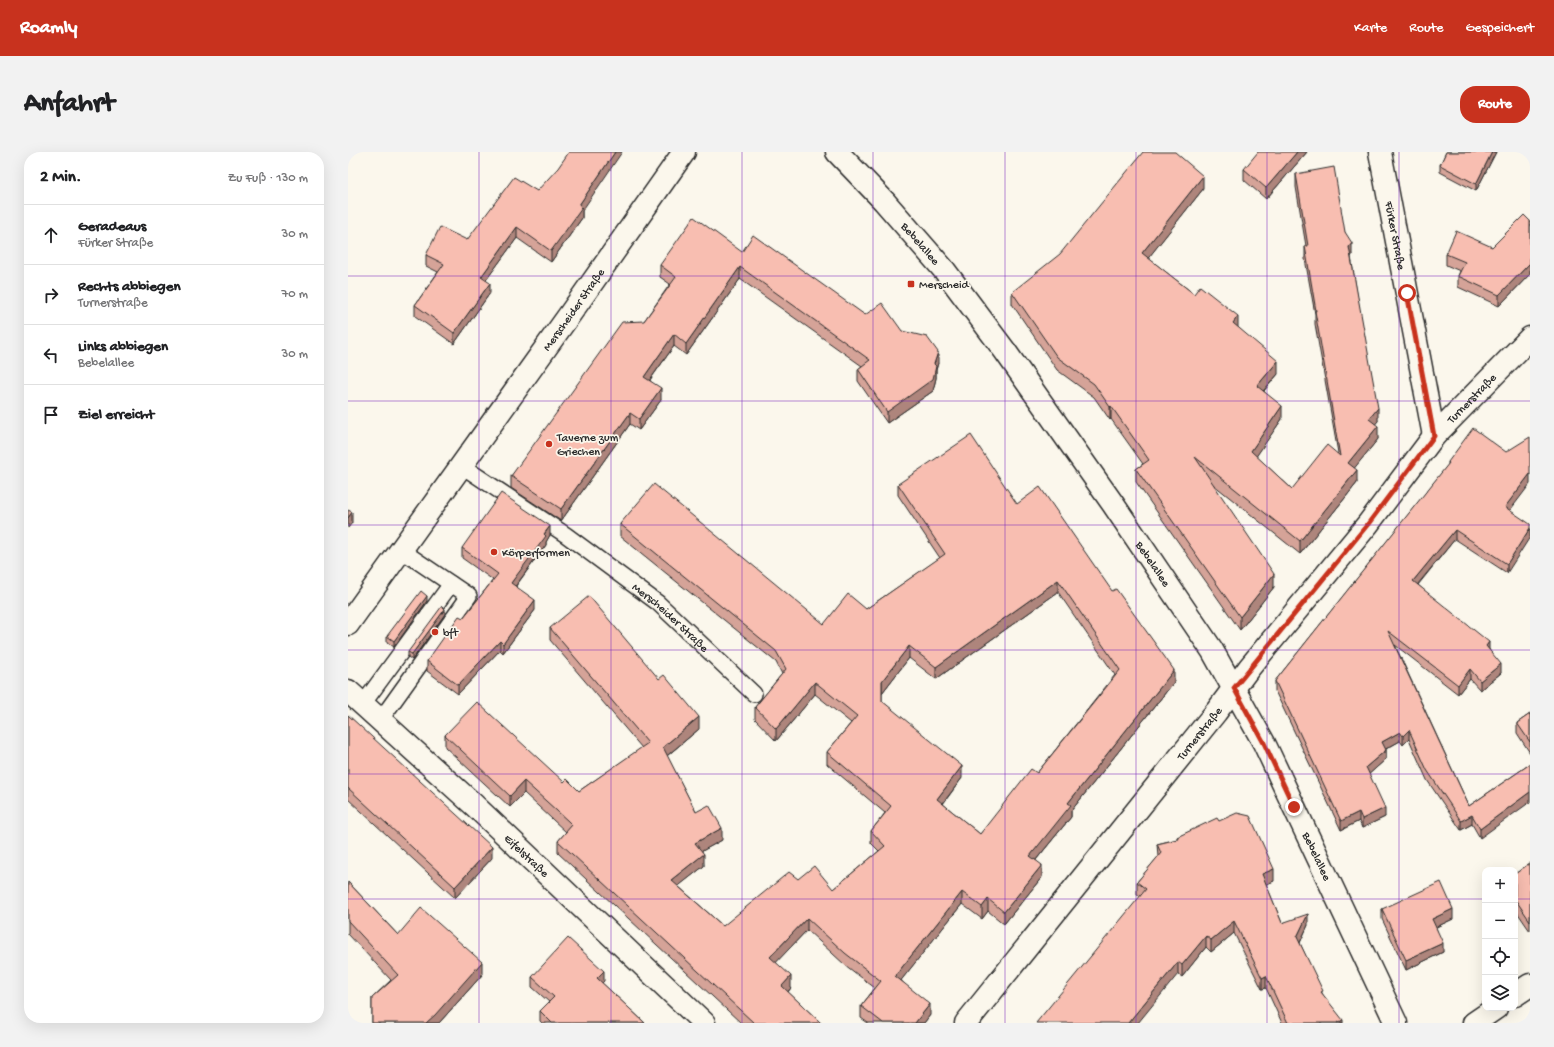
<!DOCTYPE html>
<html lang="de">
<meta charset="utf-8">
<style>
body{margin:0;font-family:"Gochi Hand",sans-serif;background:#f2f2f2;color:#202124}
.controls{position:absolute;right:12px;bottom:12px;display:grid;overflow:hidden;border-radius:8px;box-shadow:0 4px 16px #0002}
.controls button{width:36px;height:36px;display:grid;place-items:center;padding:0;border:0;border-bottom:1px solid #e0e0e0;background:#fff;color:#202124;font:20px sans-serif}
.stop{position:absolute;width:12px;height:12px;margin:-9px;border:3px solid #c8321e;border-radius:50%;background:#fff}
.stop.end{background:#c8321e;border-color:#fff;box-shadow:0 1px 4px #0008}
.list{margin:0;padding:0;list-style:none}
h2{display:flex;justify-content:space-between;align-items:center;height:52px;margin:0;padding:0 16px;font-size:17px}
h2 small{font-size:13px;font-weight:400;color:#757577}
.list li{display:grid;grid-template-columns:26px 1fr auto;gap:12px;align-items:center;box-sizing:border-box;height:60px;padding:0 16px;border-top:1px solid #e0e0e0}
.list b{display:block;font-size:15px;white-space:nowrap}
.list p{margin:0;font-size:13px;white-space:nowrap;color:#757577}
.list em{font-size:13px;font-style:normal;color:#757577}
.icon{flex:none;width:22px;height:22px;fill:none;stroke:currentColor;stroke-width:2;stroke-linecap:round;stroke-linejoin:round}
.map{position:relative;flex:none;width:1182px;height:871px;overflow:hidden;border-radius:16px}
header{display:flex;align-items:center;gap:24px;box-sizing:border-box;height:56px;padding:0 20px;background:#c8321e;color:#fff}
header strong{font-size:19px}
nav{display:flex;gap:22px;margin-inline-start:auto;font-size:14px}
.intro{display:flex;align-items:center;justify-content:space-between;box-sizing:border-box;height:96px;padding:0 24px}
h1{margin:0;font-size:28px}
.button{padding:10px 18px;border-radius:16px;background:#c8321e;color:#fff;font-size:14px;font-weight:700}
main{display:flex;gap:24px;padding:0 24px}
aside{flex:1;background:#fff;border-radius:16px;box-shadow:0 4px 16px #0002}
.map>svg:first-child{display:block}
.lines{fill:none;stroke-linecap:round;stroke-linejoin:round}
.lane-casing{stroke:#2b2b2b;stroke-width:18}
.street-casing{stroke:#2b2b2b;stroke-width:25}
.secondary-casing{stroke:#2b2b2b;stroke-width:25}
.lane{stroke:#fbf7ec;stroke-width:15}
.street{stroke:#fbf7ec;stroke-width:22}
.secondary{stroke:#fbf7ec;stroke-width:22}
.wall{fill:#d5a398;stroke:#2b2b2b;fill-rule:evenodd}
.shaded-wall{fill:#ae857c;stroke:#2b2b2b}
.building{fill:#f8beb1;stroke:#2b2b2b;fill-rule:evenodd}
.route{stroke:#c8321e;stroke-width:5}
.grid{fill:none;stroke:#7b2cbf;stroke-width:1;stroke-opacity:0.55}
.poi-dot{fill:#c8321e;stroke:#fbf7ec;stroke-width:1.5}
.labels{text-anchor:middle;stroke-width:3.5;stroke-linejoin:round;paint-order:stroke}
.street-label{font-size:12px;fill:#2b2b2b;stroke:#fbf7ec}
.poi-label{font-size:12px;fill:#2b2b2b;stroke:#fbf7ec;text-anchor:start}
</style>
<header>
<strong>Roamly</strong>
<nav><a>Karte</a><a>Route</a><a>Gespeichert</a></nav>
</header>
<div class="intro"><h1>Anfahrt</h1><a class="button">Route</a></div>
<main>
<aside>
<h2>2 Min.<small>Zu Fuß · 130 m</small></h2>
<ul class="list">
<li><svg class="icon" aria-label="ahead" viewBox="0 0 24 24"><path d="M12 20V5M6 11l6-6 6 6"/></svg><div><b>Geradeaus</b><p>Fürker Straße</p></div><em>30 m</em></li>
<li><svg class="icon" aria-label="right" viewBox="0 0 24 24"><path d="M7 20v-9h11M14 6l5 5-5 5"/></svg><div><b>Rechts abbiegen</b><p>Turnerstraße</p></div><em>70 m</em></li>
<li><svg class="icon" aria-label="left" viewBox="0 0 24 24"><path d="M17 20v-9H6M10 6l-5 5 5 5"/></svg><div><b>Links abbiegen</b><p>Bebelallee</p></div><em>30 m</em></li>
<li><svg class="icon" aria-label="arrive" viewBox="0 0 24 24"><path d="M6 21V4h12l-3 4 3 4H6"/></svg><div><b>Ziel erreicht</b></div></li>
</ul>
</aside>
<div class="map">
<svg width="1182" height="871" viewBox="0 0 1182 871">
<rect width="100%" height="100%" fill="#fbf7ec"/>
<filter id="ink" filterUnits="userSpaceOnUse"><feTurbulence type="fractalNoise" baseFrequency=".025" numOctaves="2"/><feDisplacementMap in="SourceGraphic" scale="8" xChannelSelector="R" yChannelSelector="G"/><feConvolveMatrix kernelMatrix="1 2 1 2 8 2 1 2 1" color-interpolation-filters="sRGB"/></filter>
<g filter="url(#ink)">
<g class="lines">
<defs>
<g id="lane">
<path id="s1" d="M 114,314 L 218,383 L 310,451 L 406,542"/>
<path d="M 15,552 L 103,432"/>
<path d="M 33,567 L 121,444 L 53,398"/>
</g>
<g id="street">
<path id="s2" d="M 1032,0 L 1086,284"/>
<path id="s3" d="M 0,539 L 126,653 L 356,871"/>
<path d="M 1167,843 L 1182,833"/>
<path id="s4" d="M 618,871 L 868,560 L 901,516 L 1020,372 L 1086,284 L 1182,186"/>
<path d="M 1126,871 L 1148,856"/>
</g>
<g id="secondary">
<path id="s5" d="M 489,0 L 536,49 L 597,119 L 657,199 L 765,352 L 864,498 L 916,591 L 1048,871"/>
<path id="s6" d="M 0,472 L 222,162 L 336,0"/>
</g>
</defs>
<use href="#lane" class="lane-casing"/>
<use href="#street" class="street-casing"/>
<use href="#secondary" class="secondary-casing"/>
<use href="#lane" class="lane"/>
<use href="#street" class="street"/>
<use href="#secondary" class="secondary"/>
</g>
<path class="wall" d="M 959,0 L 918,47 L 896,28 L 896,17 Z
M 1098,0 L 1148,0 L 1128,39 L 1092,20 L 1092,13 Z
M 948,22 L 997,80 L 1004,103 L 1003,105 L 1030,269 L 1027,272 L 1030,287 L 1006,316 L 1009,331 L 952,402 L 866,333 L 926,435 L 892,478 L 788,330 L 788,317 L 795,312 L 763,267 L 762,268 L 746,245 L 709,218 L 664,152 L 664,140 L 855,37 L 800,106 L 846,142 L 890,175 L 930,222 L 916,239 L 934,267 L 908,304 L 944,337 L 990,301 L 967,172 L 967,162 L 957,107 L 957,94 L 958,94 L 948,35 Z
M 189,39 L 234,59 L 234,66 L 203,110 L 169,86 L 138,128 L 142,141 L 106,192 L 67,164 L 67,153 L 90,120 L 78,114 L 78,103 L 119,88 Z
M 1182,69 L 1182,122 L 1151,154 L 1110,135 L 1110,124 L 1112,119 L 1098,113 L 1098,102 L 1144,95 Z
M 394,100 L 517,163 L 554,179 L 590,211 L 588,218 L 588,226 L 585,239 L 539,271 L 510,229 L 510,217 L 514,214 L 392,127 L 338,203 L 326,194 L 302,228 L 313,248 L 291,278 L 282,272 L 213,369 L 163,336 L 163,324 L 296,169 L 322,132 L 312,125 L 312,113 Z
M 1100,310 L 1162,359 L 1159,421 L 1107,387 L 1070,433 L 1141,497 L 1153,521 L 1132,538 L 1122,527 L 1110,542 L 1047,493 L 1121,654 L 1182,612 L 1132,686 L 1124,672 L 1113,678 L 1079,628 L 1061,587 L 1055,593 L 1052,589 L 1038,597 L 1038,607 L 1021,622 L 1037,665 L 1014,676 L 1011,669 L 993,678 L 927,539 L 927,529 L 1100,313 Z
M 550,332 L 669,352 L 826,530 L 723,659 L 723,665 L 688,708 L 694,725 L 656,772 L 640,759 L 634,767 L 614,752 L 553,828 L 582,863 L 576,871 L 520,871 L 513,866 L 513,854 L 527,836 L 497,813 L 459,778 L 428,810 L 443,836 L 440,840 L 473,871 L 393,871 L 210,701 L 210,689 L 218,680 L 176,641 L 162,655 L 97,595 L 97,583 L 216,630 L 231,639 L 294,596 L 202,488 L 202,476 L 351,577 L 319,604 L 348,660 L 374,688 L 354,699 L 356,714 L 330,734 L 375,774 L 450,727 L 485,737 L 531,699 L 523,691 L 523,679 L 537,661 L 479,612 L 479,600 L 503,571 L 467,542 L 428,589 L 407,567 L 407,555 L 434,522 L 428,510 L 272,384 L 272,372 L 476,472 L 518,457 L 592,406 L 550,343 ZM 710,440 L 767,523 L 689,621 L 632,682 L 595,652 L 614,626 L 534,549 L 534,541 L 561,506 L 588,527 Z
M 202,383 L 198,390 L 198,393 L 168,434 L 187,458 L 155,501 L 152,498 L 110,542 L 79,519 L 79,509 L 115,466 L 145,428 L 114,406 L 114,396 Z
M 79,449 L 46,495 L 39,490 L 39,484 Z
M 97,462 L 64,508 L 60,505 L 60,500 Z
M 1182,562 L 1182,601 L 1169,581 L 1169,571 Z
M 0,563 L 144,706 L 107,746 L 0,647 Z
M 871,669 L 926,729 L 918,732 L 934,771 L 960,773 L 952,791 L 975,843 L 995,871 L 934,871 L 918,836 L 914,837 L 886,781 L 863,800 L 858,795 L 834,825 L 830,822 L 792,744 L 789,742 L 789,730 L 810,705 L 809,692 L 829,687 L 829,685 Z
M 1182,711 L 1182,779 L 1167,757 L 1167,722 Z
M 0,730 L 50,783 L 134,823 L 91,871 L 24,871 L 24,846 L 43,828 L 0,782 Z
M 1034,757 L 1105,767 L 1088,775 L 1095,800 L 1058,818 L 1034,767 Z
M 184,825 L 256,829 L 254,831 L 297,871 L 194,871 L 192,869 L 192,859 L 201,850 L 184,835 Z"/>
<path class="shaded-wall" d="M 267,0 L 274,0 L 234,59 L 234,66 L 203,110 L 203,99 L 231,53 Z
M 949,0 L 959,0 L 918,47 L 918,36 Z
M 1144,0 L 1148,0 L 1128,39 L 1128,32 Z
M 855,24 L 855,37 L 794,114 L 794,101 Z
M 169,75 L 169,86 L 133,135 L 133,125 Z
M 1004,91 L 1004,103 L 1001,108 L 1001,95 Z
M 1182,111 L 1182,122 L 1151,154 L 1151,143 Z
M 392,115 L 392,127 L 338,203 L 338,192 Z
M 142,131 L 142,141 L 106,192 L 106,181 Z
M 890,164 L 890,176 L 885,171 Z
M 326,182 L 326,194 L 296,236 L 296,225 Z
M 590,200 L 590,211 L 588,218 L 588,226 L 585,239 L 539,271 L 539,260 L 586,212 Z
M 930,209 L 930,222 L 909,246 L 909,234 Z
M 313,236 L 313,248 L 291,278 L 291,267 Z
M 763,254 L 763,267 L 762,268 L 762,255 Z
M 934,254 L 934,267 L 903,312 L 903,299 Z
M 1030,256 L 1030,269 L 1021,280 L 1021,267 Z
M 282,261 L 282,272 L 213,369 L 213,357 Z
M 1030,274 L 1030,287 L 1000,324 L 1000,311 Z
M 1009,318 L 1009,331 L 952,402 L 952,389 Z
M 1182,322 L 1182,332 L 1157,365 L 1157,355 Z
M 4,360 L 4,371 L 0,376 L 0,366 Z
M 202,374 L 202,383 L 198,390 L 198,393 L 163,440 L 163,431 Z
M 1182,376 L 1182,385 L 1159,421 L 1159,412 Z
M 1107,378 L 1107,387 L 1065,438 L 1065,429 Z
M 926,422 L 926,435 L 892,478 L 892,465 Z
M 710,428 L 710,440 L 588,527 L 588,515 Z
M 79,444 L 79,449 L 46,495 L 46,489 Z
M 187,448 L 187,458 L 155,501 L 155,492 Z
M 97,457 L 97,462 L 64,508 L 64,502 Z
M 152,489 L 152,498 L 110,542 L 110,533 Z
M 1141,490 L 1141,499 L 1138,494 Z
M 561,494 L 561,506 L 534,541 L 534,529 Z
M 1153,512 L 1153,521 L 1132,538 L 1132,529 Z
M 1122,517 L 1122,527 L 1110,542 L 1110,533 Z
M 826,518 L 826,530 L 723,659 L 723,665 L 682,715 L 682,704 L 720,651 Z
M 467,530 L 467,542 L 428,589 L 428,577 Z
M 351,565 L 351,577 L 315,607 L 315,595 Z
M 1061,578 L 1061,587 L 1055,593 L 1055,584 Z
M 1052,580 L 1052,589 L 1034,599 L 1034,590 Z
M 1038,598 L 1038,607 L 1018,625 L 1018,615 Z
M 614,614 L 614,626 L 589,659 L 589,647 Z
M 176,629 L 176,641 L 162,655 L 162,644 Z
M 1182,640 L 1182,650 L 1132,686 L 1132,677 Z
M 1037,656 L 1037,665 L 1014,676 L 1014,667 Z
M 1011,660 L 1011,669 L 993,678 L 993,669 Z
M 1124,663 L 1124,672 L 1113,678 L 1113,669 Z
M 374,676 L 374,688 L 347,703 L 347,691 Z
M 144,695 L 144,706 L 107,746 L 107,735 Z
M 356,702 L 356,714 L 323,740 L 323,728 Z
M 694,713 L 694,725 L 656,772 L 656,760 Z
M 926,717 L 926,729 L 914,734 L 914,722 Z
M 614,740 L 614,752 L 547,836 L 547,824 Z
M 640,747 L 640,759 L 634,767 L 634,755 Z
M 1105,757 L 1105,767 L 1084,777 L 1084,767 Z
M 960,762 L 960,773 L 949,797 L 949,785 Z
M 459,766 L 459,778 L 422,817 L 422,805 Z
M 886,769 L 886,781 L 863,800 L 863,788 Z
M 858,784 L 858,795 L 834,825 L 834,813 Z
M 1095,791 L 1095,800 L 1058,818 L 1058,808 Z
M 134,810 L 134,823 L 91,871 L 78,871 Z
M 830,810 L 830,822 L 790,871 L 780,871 Z
M 256,819 L 256,829 L 249,836 L 249,826 Z
M 443,824 L 443,836 L 434,846 L 434,834 Z
M 918,824 L 918,836 L 914,837 L 914,826 Z
M 582,852 L 582,863 L 576,871 L 567,871 Z
M 995,868 L 995,871 L 989,871 Z"/>
<path class="building" d="M 221,0 L 267,0 L 231,53 L 234,56 L 203,99 L 169,75 L 133,125 L 142,131 L 106,181 L 67,153 L 96,112 L 78,103 L 92,75 L 119,88 L 166,25 L 189,39 L 210,16 Z
M 795,0 L 827,0 L 855,24 L 794,101 L 846,142 L 852,134 L 890,164 L 885,171 L 930,209 L 909,234 L 934,254 L 903,299 L 944,337 L 979,293 L 992,304 L 967,159 L 968,159 L 957,94 L 960,94 L 948,22 L 986,15 L 997,80 L 1004,91 L 1001,95 L 1030,256 L 1021,267 L 1030,274 L 1000,311 L 1009,318 L 952,389 L 847,305 L 926,422 L 892,465 L 788,317 L 801,308 L 763,254 L 762,255 L 746,232 L 709,205 L 664,140 L 712,102 Z
M 910,0 L 949,0 L 918,36 L 896,17 Z
M 1098,0 L 1144,0 L 1128,32 L 1092,13 Z
M 1176,63 L 1182,69 L 1182,111 L 1151,143 L 1110,124 L 1117,110 L 1098,102 L 1108,79 L 1144,95 Z
M 346,65 L 394,100 L 405,83 L 517,163 L 534,151 L 554,179 L 579,185 L 590,200 L 586,212 L 588,214 L 585,227 L 539,260 L 510,217 L 522,208 L 392,115 L 338,192 L 326,182 L 296,225 L 313,236 L 291,267 L 282,261 L 213,357 L 163,324 L 274,170 L 296,169 L 328,125 L 312,113 Z
M 1125,276 L 1158,300 L 1182,285 L 1182,322 L 1157,355 L 1182,372 L 1182,376 L 1159,412 L 1107,378 L 1065,429 L 1141,490 L 1138,494 L 1153,512 L 1132,529 L 1122,517 L 1110,533 L 1040,479 L 1121,654 L 1182,612 L 1182,640 L 1132,677 L 1124,663 L 1113,669 L 1079,618 L 1061,578 L 1055,584 L 1052,580 L 1034,590 L 1038,598 L 1018,615 L 1037,656 L 1014,667 L 1011,660 L 993,669 L 927,529 L 1101,311 L 1100,310 Z
M 623,283 L 669,352 L 692,335 L 764,439 L 768,437 L 826,518 L 720,651 L 723,653 L 682,704 L 694,713 L 656,760 L 640,747 L 634,755 L 614,740 L 547,824 L 582,852 L 567,871 L 535,871 L 513,854 L 533,829 L 497,801 L 459,766 L 422,805 L 443,824 L 434,834 L 473,871 L 406,871 L 210,689 L 224,673 L 220,669 L 176,629 L 162,644 L 97,583 L 129,550 L 216,630 L 219,627 L 231,639 L 300,591 L 202,476 L 241,444 L 311,527 L 316,523 L 351,565 L 315,595 L 348,660 L 361,653 L 374,676 L 347,691 L 356,702 L 323,728 L 375,774 L 441,720 L 450,727 L 466,714 L 485,737 L 537,694 L 523,679 L 543,654 L 479,600 L 509,564 L 467,530 L 428,577 L 407,555 L 438,517 L 428,499 L 272,372 L 306,332 L 476,472 L 500,442 L 518,457 L 597,402 L 550,332 ZM 710,428 L 772,518 L 689,621 L 683,617 L 632,682 L 589,647 L 614,614 L 534,549 L 534,529 L 561,494 L 588,515 Z
M 153,341 L 202,374 L 196,382 L 198,384 L 163,431 L 187,448 L 155,492 L 152,489 L 110,533 L 79,509 L 111,464 L 115,466 L 150,422 L 114,396 Z
M 0,358 L 4,360 L 0,366 Z
M 73,439 L 79,444 L 46,489 L 39,484 Z
M 94,454 L 97,457 L 64,502 L 60,500 Z
M 1182,562 L 1182,590 L 1169,571 Z
M 0,563 L 144,695 L 107,735 L 0,636 Z
M 889,661 L 902,664 L 926,717 L 914,722 L 934,771 L 960,762 L 949,785 L 975,839 L 973,840 L 995,868 L 989,871 L 940,871 L 918,824 L 914,826 L 886,769 L 863,788 L 858,784 L 834,813 L 830,810 L 780,871 L 688,871 L 798,737 L 789,730 L 813,701 L 809,692 L 830,687 L 829,685 L 869,666 L 871,669 Z
M 1182,711 L 1182,769 L 1167,747 L 1167,722 Z
M 0,730 L 50,783 L 73,756 L 134,810 L 87,863 L 78,871 L 24,871 L 24,846 L 50,823 L 0,769 Z
M 1093,730 L 1105,757 L 1084,767 L 1095,791 L 1058,808 L 1034,757 Z
M 220,786 L 256,819 L 249,826 L 297,871 L 204,871 L 192,859 L 206,845 L 184,825 Z"/>
</g>
<g class="lines" filter="url(#ink)">
<path class="route" d="M 946,655 L 916,591 L 886,536 L 1020,372 L 1086,284 L 1059,141"/>
</g>
<path class="grid" d="M 131,0 L 131,871M 263,0 L 263,871M 394,0 L 394,871M 525,0 L 525,871M 657,0 L 657,871M 788,0 L 788,871M 919,0 L 919,871M 1051,0 L 1051,871M 0,124 L 1182,124M 0,249 L 1182,249M 0,373 L 1182,373M 0,498 L 1182,498M 0,622 L 1182,622M 0,747 L 1137,747M 1167,747 L 1182,747"/>
<g class="poi-dot">
<rect x="559" y="128" width="8" height="8" rx="2"/>
<circle cx="201" cy="292" r="4"/>
<circle cx="146" cy="400" r="4"/>
<circle cx="87" cy="480" r="4"/>
</g>
<g class="labels">
<g class="street-label">
<text dy="4" stroke="none"><textPath href="#s2" startOffset="85">Fürker Straße</textPath></text>
<text dy="4" stroke="none"><textPath href="#s5" startOffset="124">Bebelallee</textPath></text>
<text dy="4" stroke="none"><textPath href="#s6" startOffset="387">Merscheider Straße</textPath></text>
<text dy="4" stroke="none"><textPath href="#s4" startOffset="804">Turnerstraße</textPath></text>
<text dy="4" stroke="none"><textPath href="#s5" startOffset="520">Bebelallee</textPath></text>
<text dy="4" stroke="none"><textPath href="#s1" startOffset="258">Merscheider Straße</textPath></text>
<text dy="4" stroke="none"><textPath href="#s4" startOffset="372">Turnerstraße</textPath></text>
<text dy="4" stroke="none"><textPath href="#s3" startOffset="243">Eifelstraße</textPath></text>
<text dy="4" stroke="none"><textPath href="#s5" startOffset="856">Bebelallee</textPath></text>
</g>
<g class="poi-label">
<text x="571" y="136">Merscheid</text>
<text x="209" y="289">Taverne zum<tspan x="209" dy="14">Griechen</tspan></text>
<text x="154" y="404">Körperformen</text>
<text x="95" y="484">bft</text>
</g>
</g>
</svg>
<div class="controls">
<button>+</button>
<button>−</button>
<button><svg class="icon" aria-label="locate" viewBox="0 0 24 24"><circle cx="12" cy="12" r="6"/><path d="M12 2v4M12 18v4M2 12h4M18 12h4"/></svg></button>
<button><svg class="icon" aria-label="layers" viewBox="0 0 24 24"><path d="M12 4l9 5-9 5-9-5zM3 14l9 5 9-5"/></svg></button>
</div>
<div class="stop" style="left:1059px;top:141px"></div>
<div class="stop end" style="left:946px;top:655px"></div>
</div>
</main>
